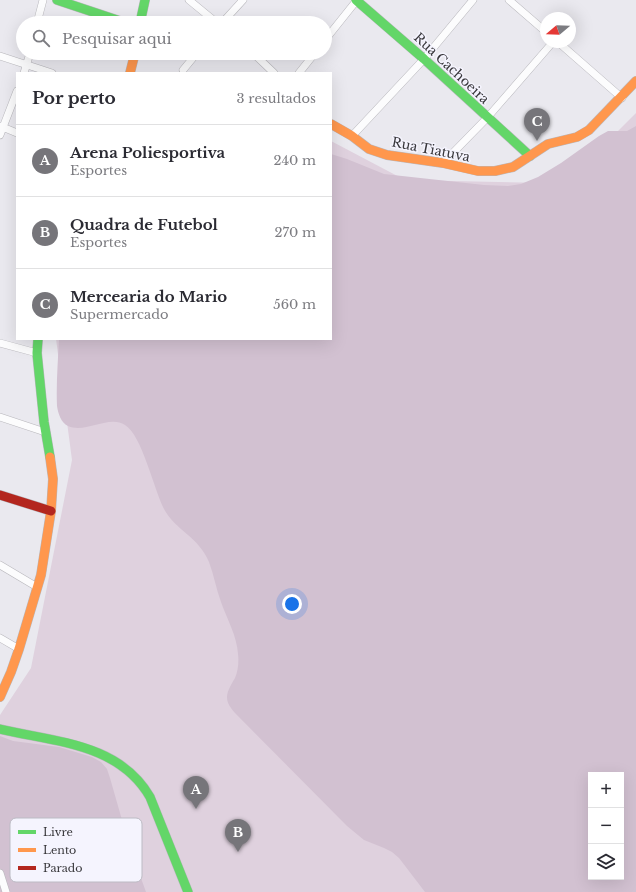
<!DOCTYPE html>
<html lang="pt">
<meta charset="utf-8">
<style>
body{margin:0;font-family:"Libre Baskerville",serif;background:#f2f2f3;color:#2b2b33}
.controls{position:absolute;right:12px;bottom:12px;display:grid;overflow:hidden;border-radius:0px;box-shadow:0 4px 16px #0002}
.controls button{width:36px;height:36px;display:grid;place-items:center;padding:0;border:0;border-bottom:1px solid #e1e1e2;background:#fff;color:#2b2b33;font:20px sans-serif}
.compass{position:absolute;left:540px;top:12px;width:36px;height:36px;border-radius:50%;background:#fff;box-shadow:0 4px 16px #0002;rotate:251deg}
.you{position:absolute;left:292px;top:604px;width:14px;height:14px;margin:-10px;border:3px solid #fff;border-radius:50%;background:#1a73e8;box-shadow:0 0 0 6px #1a73e833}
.badge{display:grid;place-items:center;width:26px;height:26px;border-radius:50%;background:#76757a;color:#fff;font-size:13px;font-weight:700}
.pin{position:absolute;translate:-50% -33px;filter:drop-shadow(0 1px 2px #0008)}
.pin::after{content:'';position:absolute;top:21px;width:14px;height:12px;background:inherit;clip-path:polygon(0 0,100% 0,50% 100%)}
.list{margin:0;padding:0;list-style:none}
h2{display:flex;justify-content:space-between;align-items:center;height:52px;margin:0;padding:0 16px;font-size:17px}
h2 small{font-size:13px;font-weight:400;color:#7c7c81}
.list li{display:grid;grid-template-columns:26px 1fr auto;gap:12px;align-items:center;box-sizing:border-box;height:72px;padding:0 16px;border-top:1px solid #e1e1e2}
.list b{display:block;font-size:15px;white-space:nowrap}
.list p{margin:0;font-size:13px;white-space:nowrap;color:#7c7c81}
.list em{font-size:13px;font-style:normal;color:#7c7c81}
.icon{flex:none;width:22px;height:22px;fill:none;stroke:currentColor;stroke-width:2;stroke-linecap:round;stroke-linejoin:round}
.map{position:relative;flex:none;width:636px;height:892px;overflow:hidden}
.search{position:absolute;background:#fff;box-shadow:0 4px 16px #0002;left:16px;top:16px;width:316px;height:44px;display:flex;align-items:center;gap:10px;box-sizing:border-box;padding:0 14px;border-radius:22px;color:#7c7c81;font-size:15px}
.panel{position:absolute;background:#fff;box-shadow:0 4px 16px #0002;left:16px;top:72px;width:316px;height:268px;border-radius:0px}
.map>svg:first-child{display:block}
.green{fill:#dfd1de;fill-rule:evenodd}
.forest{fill:#d2c1d1;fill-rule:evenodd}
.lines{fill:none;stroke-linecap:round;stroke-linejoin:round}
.street-casing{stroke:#b8b7bc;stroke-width:8}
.fast-casing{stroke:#b8b7bc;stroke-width:10}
.slow-casing{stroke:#b8b7bc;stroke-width:10}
.jam-casing{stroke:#b8b7bc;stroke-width:10}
.street{stroke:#fcfcfd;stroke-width:7}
.fast{stroke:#63d668;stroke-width:9}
.slow{stroke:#ff974d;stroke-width:9}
.jam{stroke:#b3261e;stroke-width:9}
.labels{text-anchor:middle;stroke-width:3;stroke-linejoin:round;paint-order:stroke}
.street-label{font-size:13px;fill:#38373b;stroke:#f5f4fe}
.key{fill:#f5f4fe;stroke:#bcbbc4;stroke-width:1}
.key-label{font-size:11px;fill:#38373b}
</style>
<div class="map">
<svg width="636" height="892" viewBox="0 0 636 892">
<rect width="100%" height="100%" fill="#eae9ef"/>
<path class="green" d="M 636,113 L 636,892 L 0,892 L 0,715 L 31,668 L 72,460 L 56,339 L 331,339 L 331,141 L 405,180 L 548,183 L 613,136 ZM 591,775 L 621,775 L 621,877 L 591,877 Z"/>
<path class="forest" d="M 636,126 L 636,892 L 425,892 L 399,858 L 392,852 L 384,848 L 364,840 L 347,826 L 235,713 C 231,708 227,704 227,697 C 227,691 232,683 235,678 C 238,671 239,662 238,654 C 237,636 227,619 221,602 C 216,589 214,575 209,562 C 199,537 175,530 164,509 C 154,490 142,435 125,425 C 116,419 104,423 95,425 C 86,427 77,430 68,426 C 61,423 58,413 57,406 C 56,385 58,360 59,339 L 331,339 L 331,154 L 347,159 L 384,174 L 484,185 L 508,186 L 521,184 L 538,177 L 561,163 L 599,136 L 608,131 L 627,131 ZM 591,775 L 621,775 L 621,877 L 591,877 Z
M 0,736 L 13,741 L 59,747 L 92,757 L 101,762 L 107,769 L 110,778 L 130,848 L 146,892 L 0,892 Z"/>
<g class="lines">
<defs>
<path id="street" d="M 189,0 L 217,23
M 509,0 L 546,32
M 37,23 L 43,0
M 222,23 L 243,0
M 325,40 L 357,0
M 558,42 L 622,98
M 253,53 L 274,73
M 0,56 L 52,73
M 183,70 L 197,53
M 24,73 L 30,53
M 299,73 L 315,53
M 0,126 L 17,133
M 0,135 L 17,91
M 352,136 L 424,59 L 473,0
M 443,163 L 487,118 L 553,42
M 0,343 L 37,353
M 0,417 L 45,432
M 0,565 L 37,587
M 0,638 L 19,649
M 0,873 L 6,892"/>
<path id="fast" d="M 57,0 L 126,23
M 356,0 L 424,59 L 530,156
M 140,23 L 145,0
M 38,339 L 37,353 L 44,422 L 50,457
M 0,729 C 54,742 119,743 150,797 L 188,892"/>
<path id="slow" d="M 130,73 L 135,53
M 331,124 L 352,136 L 369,149 L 387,155 L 443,163 L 478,171 L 495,171 L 513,167 L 548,144 L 577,137 L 589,130 L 636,81
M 0,697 L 11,672 L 19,649 L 41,575 L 51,511 L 53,479 L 50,457"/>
<path id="jam" d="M 0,495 L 51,511"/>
</defs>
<use href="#street" class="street-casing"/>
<use href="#fast" class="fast-casing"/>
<use href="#slow" class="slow-casing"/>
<use href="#jam" class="jam-casing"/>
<use href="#street" class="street"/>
<use href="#fast" class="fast"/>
<use href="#slow" class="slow"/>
<use href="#jam" class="jam"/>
</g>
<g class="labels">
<g class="street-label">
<text transform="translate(452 68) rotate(43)" y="5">Rua Cachoeira</text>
<text transform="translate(431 149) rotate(11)" y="5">Rua Tiatuva</text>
</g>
</g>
<rect x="10" y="818" width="132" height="64" rx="6" class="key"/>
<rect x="18" y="830" width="18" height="4" fill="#63d668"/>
<rect x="18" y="848" width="18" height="4" fill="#ff974d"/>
<rect x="18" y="866" width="18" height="4" fill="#b3261e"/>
<g class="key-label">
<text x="43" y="836">Livre</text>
<text x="43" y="854">Lento</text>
<text x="43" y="872">Parado</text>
</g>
</svg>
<div class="controls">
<button>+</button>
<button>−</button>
<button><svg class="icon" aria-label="layers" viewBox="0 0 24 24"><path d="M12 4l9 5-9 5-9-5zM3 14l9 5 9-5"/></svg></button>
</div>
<svg class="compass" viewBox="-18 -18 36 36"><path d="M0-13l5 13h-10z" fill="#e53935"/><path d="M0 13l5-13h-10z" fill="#7c7c81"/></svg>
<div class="you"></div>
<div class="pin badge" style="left:196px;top:809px">A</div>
<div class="pin badge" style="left:238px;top:852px">B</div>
<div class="pin badge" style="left:537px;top:141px">C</div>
<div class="search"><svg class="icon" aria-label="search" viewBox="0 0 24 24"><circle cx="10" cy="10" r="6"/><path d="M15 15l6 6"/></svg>Pesquisar aqui</div>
<section class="panel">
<h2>Por perto<small>3 resultados</small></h2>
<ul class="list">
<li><span class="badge">A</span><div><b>Arena Poliesportiva</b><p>Esportes</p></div><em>240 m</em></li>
<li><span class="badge">B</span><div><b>Quadra de Futebol</b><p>Esportes</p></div><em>270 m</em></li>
<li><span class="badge">C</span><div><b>Mercearia do Mario</b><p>Supermercado</p></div><em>560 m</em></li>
</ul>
</section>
</div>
